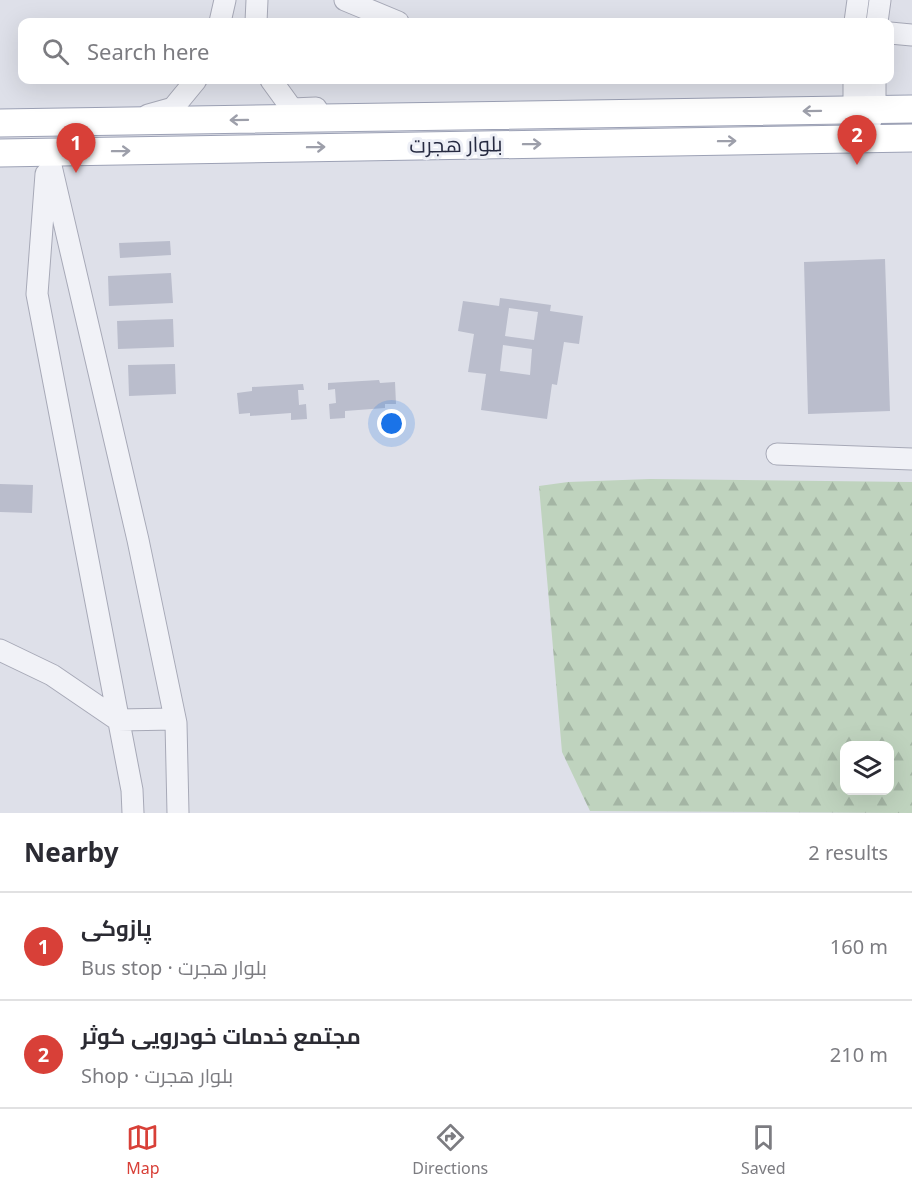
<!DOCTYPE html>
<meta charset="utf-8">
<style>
body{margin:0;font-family:"Noto Sans",Cairo,sans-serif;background:#f2f2f3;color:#2b2b33}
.controls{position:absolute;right:18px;bottom:18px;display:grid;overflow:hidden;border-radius:12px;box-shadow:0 6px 24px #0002}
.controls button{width:54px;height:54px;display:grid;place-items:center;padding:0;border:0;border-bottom:2px solid #e1e1e2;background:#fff;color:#2b2b33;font:30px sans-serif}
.you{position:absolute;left:392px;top:424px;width:21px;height:21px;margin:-15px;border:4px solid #fff;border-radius:50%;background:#1a73e8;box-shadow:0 0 0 9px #1a73e833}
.badge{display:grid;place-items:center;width:39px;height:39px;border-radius:50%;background:#d84038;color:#fff;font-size:20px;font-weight:700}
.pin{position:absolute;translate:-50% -50px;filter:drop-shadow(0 2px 3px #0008)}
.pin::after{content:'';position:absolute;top:32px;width:21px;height:18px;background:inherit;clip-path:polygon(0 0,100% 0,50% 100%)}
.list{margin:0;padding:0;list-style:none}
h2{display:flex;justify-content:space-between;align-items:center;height:78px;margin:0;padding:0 24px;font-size:26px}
h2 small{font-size:20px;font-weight:400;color:#7c7c81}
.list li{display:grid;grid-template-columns:39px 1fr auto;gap:18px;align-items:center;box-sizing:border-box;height:108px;padding:0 24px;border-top:2px solid #e1e1e2}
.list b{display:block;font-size:22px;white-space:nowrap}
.list p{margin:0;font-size:20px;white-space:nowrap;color:#7c7c81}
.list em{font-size:20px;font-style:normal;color:#7c7c81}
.icon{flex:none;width:33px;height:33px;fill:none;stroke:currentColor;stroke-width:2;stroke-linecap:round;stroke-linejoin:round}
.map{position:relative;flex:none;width:912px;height:813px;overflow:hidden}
.search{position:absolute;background:#fff;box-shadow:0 6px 24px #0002;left:18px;right:18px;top:18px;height:66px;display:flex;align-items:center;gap:15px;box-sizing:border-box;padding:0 21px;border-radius:12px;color:#7c7c81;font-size:22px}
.sheet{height:294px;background:#fff}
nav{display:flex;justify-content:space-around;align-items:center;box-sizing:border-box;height:84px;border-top:2px solid #e1e1e2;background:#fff;font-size:16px;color:#7c7c81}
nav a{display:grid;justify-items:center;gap:3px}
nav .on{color:#d84038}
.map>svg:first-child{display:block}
.forest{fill:url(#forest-firs);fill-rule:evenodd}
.building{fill:#babdcc;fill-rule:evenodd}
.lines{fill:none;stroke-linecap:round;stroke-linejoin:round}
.minor-casing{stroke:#a7a9b7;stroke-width:23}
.major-casing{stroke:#9ca1b5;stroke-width:29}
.minor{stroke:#f1f2f7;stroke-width:21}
.major{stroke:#fff;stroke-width:27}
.oneway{stroke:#9d9faa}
.labels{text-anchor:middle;stroke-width:6;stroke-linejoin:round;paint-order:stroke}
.street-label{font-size:21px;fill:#262a41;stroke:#edeff6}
</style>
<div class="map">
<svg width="912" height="813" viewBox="0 0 912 813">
<defs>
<pattern id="forest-firs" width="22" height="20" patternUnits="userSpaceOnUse" patternTransform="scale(1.5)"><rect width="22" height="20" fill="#bfd3be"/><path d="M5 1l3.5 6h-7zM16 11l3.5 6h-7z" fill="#a4b5a4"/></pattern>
</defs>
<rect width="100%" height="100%" fill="#dee0e9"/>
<path class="forest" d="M 650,479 L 912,482 L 912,813 L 590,811 L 562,752 L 539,486 L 568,482 ZM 844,746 L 890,746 L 890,790 L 844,790 Z"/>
<path class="building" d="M 170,241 L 171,255 L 120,258 L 119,243 Z
M 885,259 L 890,411 L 808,414 L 804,262 Z
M 171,273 L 173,303 L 109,306 L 108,276 Z
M 500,298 L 551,305 L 550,311 L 583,316 L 579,344 L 564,342 L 557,385 L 552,384 L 547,419 L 481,410 L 486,374 L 468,372 L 474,334 L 458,331 L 463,301 L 499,306 ZM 509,308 L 538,312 L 534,340 L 505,336 ZM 503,345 L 532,349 L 530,375 L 500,371 Z
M 173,319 L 174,347 L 118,349 L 117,321 Z
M 175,364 L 176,394 L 129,396 L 128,365 Z
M 379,380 L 380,383 L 395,382 L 396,404 L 385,404 L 385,408 L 345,411 L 345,418 L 330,419 L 329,404 L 336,403 L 335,389 L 328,390 L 328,383 Z
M 303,384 L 304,390 L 298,390 L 299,405 L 306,404 L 307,419 L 291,420 L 291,413 L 250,416 L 250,413 L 239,414 L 237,393 L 252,391 L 252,387 Z
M 0,484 L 33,485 L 32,513 L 0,512 Z"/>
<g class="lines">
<defs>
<path id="minor" d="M 345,0 L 398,22
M 220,22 L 225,0
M 256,22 L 257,0
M 855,22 L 858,0
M 877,22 L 880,0
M 890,33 L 912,35
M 271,80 L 292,109 L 316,108
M 854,80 L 854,110 L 859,124
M 148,115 L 173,108 L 196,80
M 864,138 L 875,110 L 875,80
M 48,153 L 138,540 L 176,723 L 178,813
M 46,174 L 37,294 L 132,790 L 133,813
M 777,454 L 912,459
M 0,650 L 52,675 L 118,720 L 175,719"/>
<path id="major" d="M 0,123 L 912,109
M 0,153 L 912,138"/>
</defs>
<use href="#minor" class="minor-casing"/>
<use href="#major" class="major-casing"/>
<use href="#minor" class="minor"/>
<use href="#major" class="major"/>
</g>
<defs><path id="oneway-shaft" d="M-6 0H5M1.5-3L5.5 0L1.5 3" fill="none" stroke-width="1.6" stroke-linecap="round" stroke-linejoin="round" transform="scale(1.5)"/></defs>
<g class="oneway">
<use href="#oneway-shaft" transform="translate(812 111) rotate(179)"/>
<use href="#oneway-shaft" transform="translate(239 120) rotate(179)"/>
<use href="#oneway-shaft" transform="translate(727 141) rotate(-1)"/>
<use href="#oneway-shaft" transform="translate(532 144) rotate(-1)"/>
<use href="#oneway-shaft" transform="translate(316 147) rotate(-1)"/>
<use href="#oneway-shaft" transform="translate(121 151) rotate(-1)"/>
</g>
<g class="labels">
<g class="street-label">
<text transform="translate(456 145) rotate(-1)" y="7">بلوار هجرت</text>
</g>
</g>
</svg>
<div class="controls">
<button><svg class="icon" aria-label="layers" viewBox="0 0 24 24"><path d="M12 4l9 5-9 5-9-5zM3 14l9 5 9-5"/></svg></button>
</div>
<div class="you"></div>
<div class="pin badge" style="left:76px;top:173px">1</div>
<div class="pin badge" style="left:857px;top:165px">2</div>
<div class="search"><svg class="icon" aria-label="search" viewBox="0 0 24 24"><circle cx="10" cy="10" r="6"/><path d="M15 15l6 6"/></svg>Search here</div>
</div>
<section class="sheet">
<h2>Nearby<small>2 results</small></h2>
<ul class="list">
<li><span class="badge">1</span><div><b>پازوکی</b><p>Bus stop · بلوار هجرت</p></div><em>160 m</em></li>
<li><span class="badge">2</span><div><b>مجتمع خدمات خودرویی کوثر</b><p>Shop · بلوار هجرت</p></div><em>210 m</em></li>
</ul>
</section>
<nav>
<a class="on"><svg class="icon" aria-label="map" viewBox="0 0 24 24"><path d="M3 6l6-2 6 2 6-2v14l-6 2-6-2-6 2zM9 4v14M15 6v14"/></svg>Map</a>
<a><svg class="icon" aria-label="directions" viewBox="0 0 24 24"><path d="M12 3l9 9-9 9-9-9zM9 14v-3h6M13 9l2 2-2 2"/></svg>Directions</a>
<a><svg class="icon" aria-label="saved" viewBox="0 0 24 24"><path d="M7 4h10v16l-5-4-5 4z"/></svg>Saved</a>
</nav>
